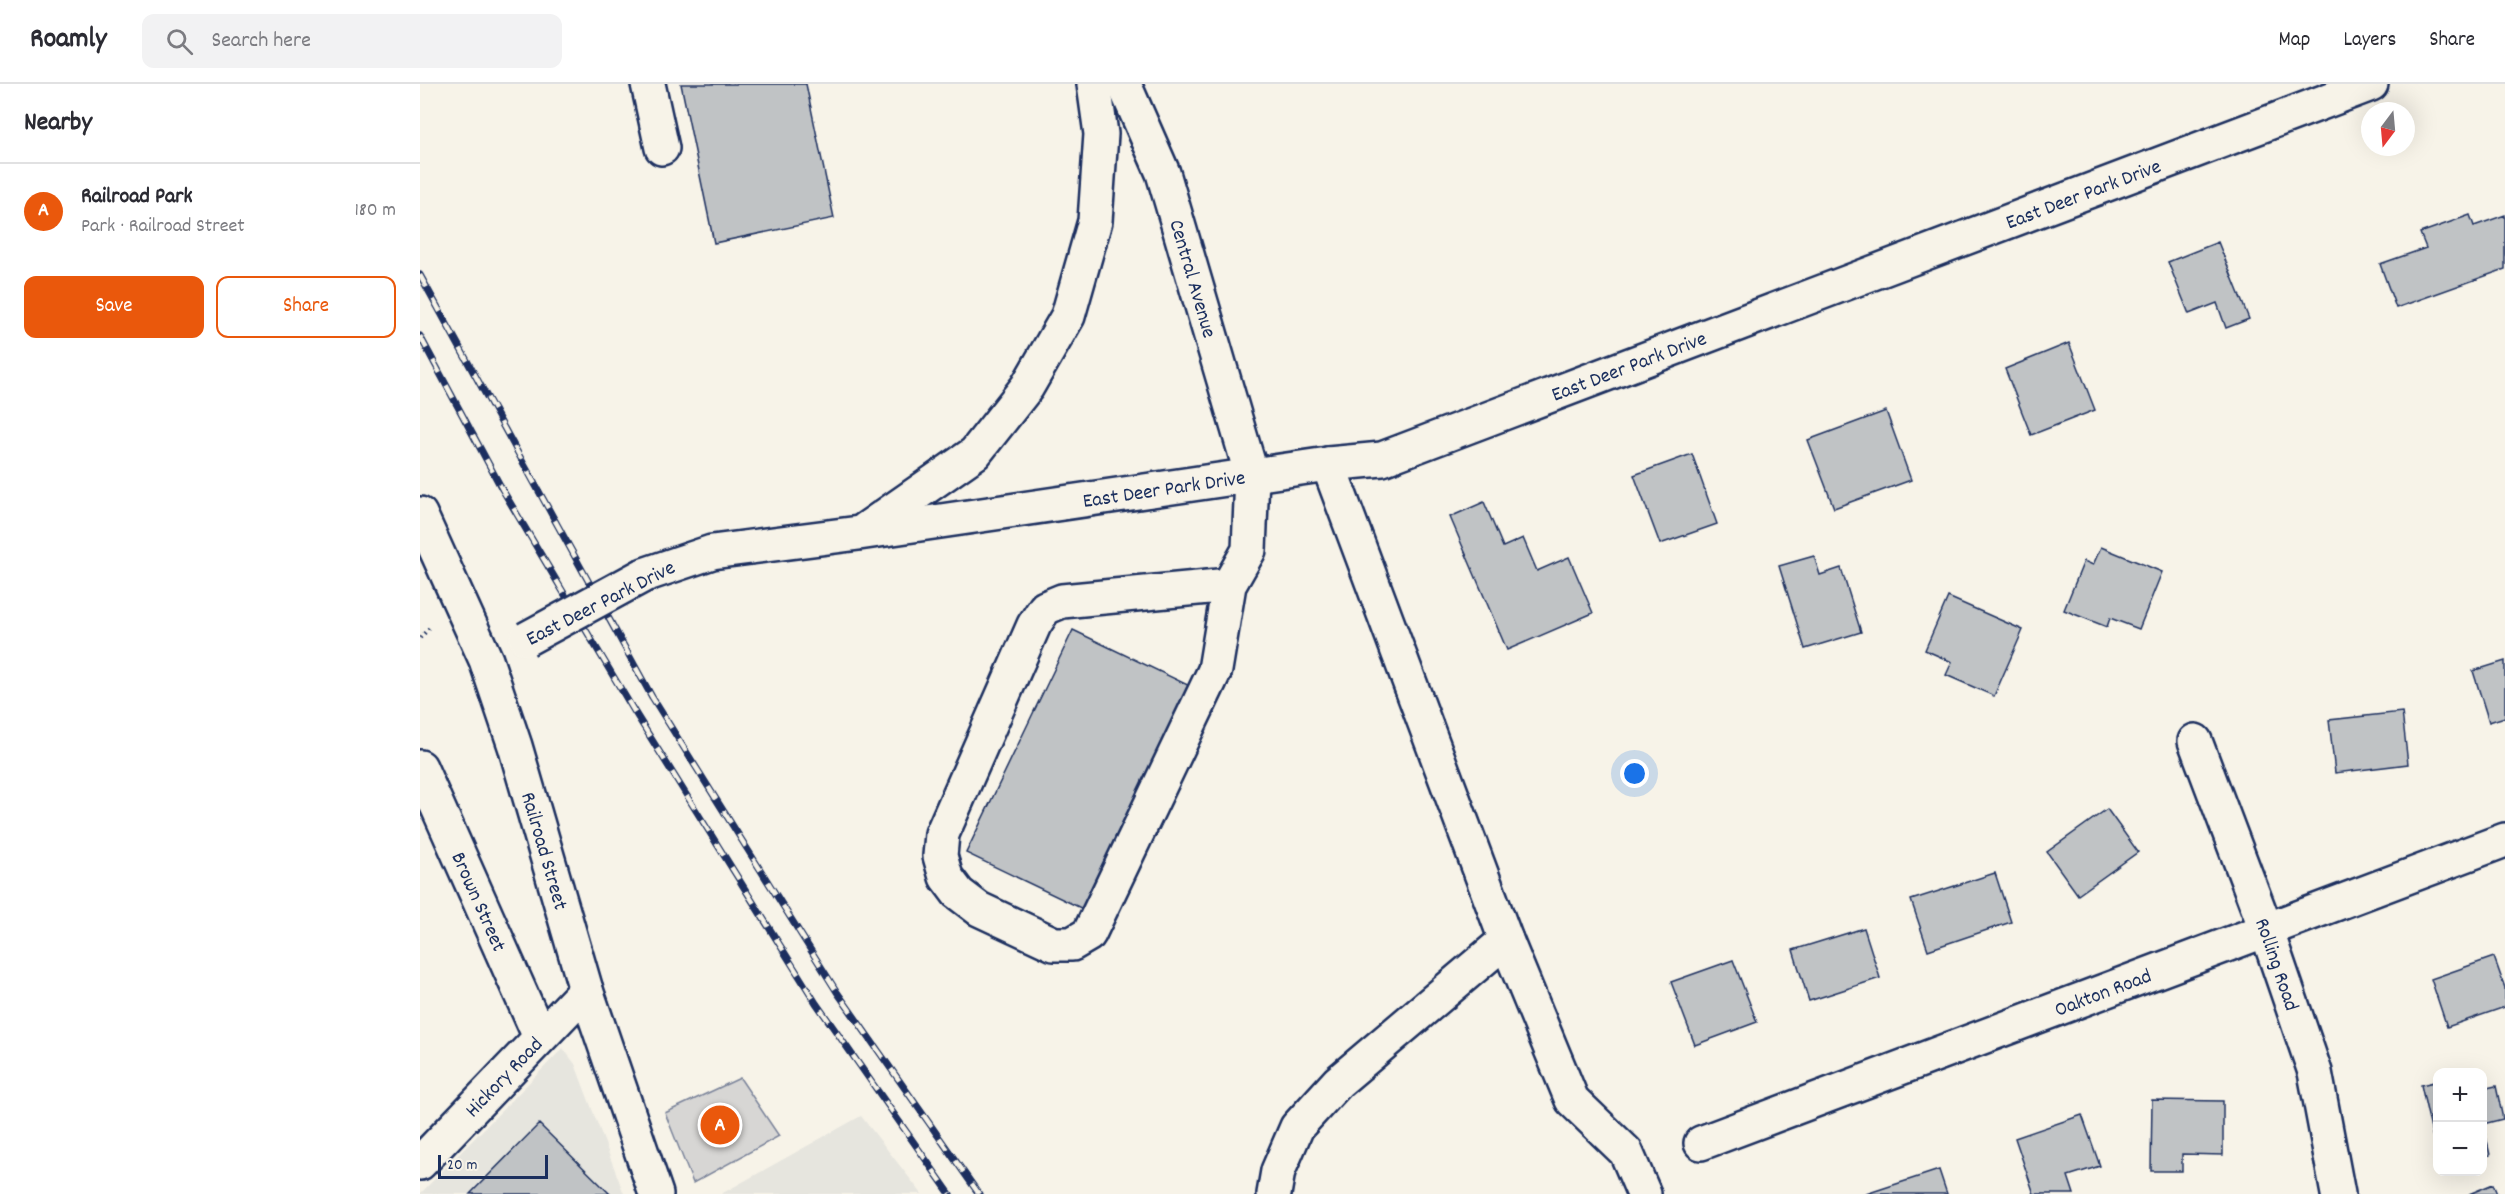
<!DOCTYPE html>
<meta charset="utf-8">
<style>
body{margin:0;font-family:Dekko,sans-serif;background:#f2f2f3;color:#2b2b33}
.controls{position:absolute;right:18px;bottom:18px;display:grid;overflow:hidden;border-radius:12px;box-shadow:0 6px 24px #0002}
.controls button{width:54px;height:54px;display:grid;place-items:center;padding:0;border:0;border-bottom:2px solid #e1e1e2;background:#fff;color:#2b2b33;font:30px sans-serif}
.compass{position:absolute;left:1941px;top:18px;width:54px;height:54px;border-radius:50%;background:#fff;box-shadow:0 6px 24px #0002;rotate:196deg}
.scale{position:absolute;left:18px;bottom:15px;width:110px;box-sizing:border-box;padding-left:6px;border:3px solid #1b2f5e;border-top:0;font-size:16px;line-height:21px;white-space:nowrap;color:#1b2f5e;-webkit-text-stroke:4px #f7f3e8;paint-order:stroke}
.you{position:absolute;left:1215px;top:690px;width:21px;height:21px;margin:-15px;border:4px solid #fff;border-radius:50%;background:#1a73e8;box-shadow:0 0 0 9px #1a73e833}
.badge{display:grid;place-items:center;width:39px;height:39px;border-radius:50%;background:#ea580c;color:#fff;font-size:20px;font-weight:700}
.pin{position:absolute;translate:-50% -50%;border:3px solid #fff;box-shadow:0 2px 6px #0006}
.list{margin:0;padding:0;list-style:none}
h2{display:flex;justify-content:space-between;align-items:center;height:78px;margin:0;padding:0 24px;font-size:26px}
h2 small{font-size:20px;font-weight:400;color:#7c7c81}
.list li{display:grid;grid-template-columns:39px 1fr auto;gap:18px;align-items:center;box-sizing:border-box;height:96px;padding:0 24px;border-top:2px solid #e1e1e2}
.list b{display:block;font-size:22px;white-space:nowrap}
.list p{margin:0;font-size:20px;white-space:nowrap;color:#7c7c81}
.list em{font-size:20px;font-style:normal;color:#7c7c81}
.actions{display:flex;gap:12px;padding:18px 24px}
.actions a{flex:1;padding:14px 0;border:2px solid #ea580c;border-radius:12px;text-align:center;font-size:21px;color:#ea580c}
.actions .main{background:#ea580c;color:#fff}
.icon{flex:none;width:33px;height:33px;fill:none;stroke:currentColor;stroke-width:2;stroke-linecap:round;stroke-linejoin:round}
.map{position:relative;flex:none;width:2085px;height:1110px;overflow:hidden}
header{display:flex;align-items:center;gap:36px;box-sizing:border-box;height:84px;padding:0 30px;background:#fff;border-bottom:2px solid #e1e1e2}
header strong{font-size:28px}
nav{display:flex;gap:33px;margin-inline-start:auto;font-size:21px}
.search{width:420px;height:54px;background:#f2f2f3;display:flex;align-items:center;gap:15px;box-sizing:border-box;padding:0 21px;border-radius:12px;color:#7c7c81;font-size:22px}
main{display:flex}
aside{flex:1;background:#fff}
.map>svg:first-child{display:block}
.built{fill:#e6e5de}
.green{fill:#d7d6d4;stroke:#798299;stroke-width:1.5}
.building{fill:#c0c3c5;stroke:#1b2f5e;stroke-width:1.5}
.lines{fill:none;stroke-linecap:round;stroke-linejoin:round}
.minor-casing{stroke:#1b2f5e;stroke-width:38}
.path{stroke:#1b2f5e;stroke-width:4;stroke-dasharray:1.5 4.5;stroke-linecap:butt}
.minor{stroke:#f7f3e8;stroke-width:33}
.rail-casing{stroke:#1b2f5e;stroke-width:7}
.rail{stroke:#f7f3e8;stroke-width:4.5;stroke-dasharray:14;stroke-linecap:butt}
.minor-bridge-casing{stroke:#1b2f5e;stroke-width:38;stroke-linecap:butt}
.minor-bridge{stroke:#f7f3e8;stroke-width:33}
.labels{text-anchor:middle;stroke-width:6;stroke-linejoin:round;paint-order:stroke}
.street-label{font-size:21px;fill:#1b2f5e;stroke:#f7f3e8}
</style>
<header>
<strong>Roamly</strong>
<div class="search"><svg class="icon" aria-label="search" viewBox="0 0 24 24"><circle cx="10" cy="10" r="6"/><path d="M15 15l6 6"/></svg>Search here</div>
<nav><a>Map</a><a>Layers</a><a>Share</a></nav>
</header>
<main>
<aside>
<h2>Nearby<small></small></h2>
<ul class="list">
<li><span class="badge">A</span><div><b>Railroad Park</b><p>Park · Railroad Street</p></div><em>180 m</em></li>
</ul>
<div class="actions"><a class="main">Save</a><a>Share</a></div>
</aside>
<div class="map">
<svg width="2085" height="1110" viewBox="0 0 2085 1110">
<rect width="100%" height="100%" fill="#f7f3e8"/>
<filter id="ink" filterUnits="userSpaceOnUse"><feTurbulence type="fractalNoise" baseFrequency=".0167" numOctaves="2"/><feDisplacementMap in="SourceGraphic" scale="12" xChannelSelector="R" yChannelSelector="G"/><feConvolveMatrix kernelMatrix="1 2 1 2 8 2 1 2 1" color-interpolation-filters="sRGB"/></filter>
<g filter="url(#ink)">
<path class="built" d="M 143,964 L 155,980 L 204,1110 L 0,1110 Z
M 441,1032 L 502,1110 L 301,1110 Z"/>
<path class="green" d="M 320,994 L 359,1052 L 273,1099 L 245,1029 Z"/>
<path class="building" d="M 261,0 L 386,0 L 414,134 L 294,159 Z
M 2050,131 L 2054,142 L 2085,131 L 2085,185 L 1976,224 L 1960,180 L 2006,164 L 2000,149 Z
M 1798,158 L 1829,235 L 1806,244 L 1797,219 L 1769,230 L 1748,178 Z
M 1649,259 L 1675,326 L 1611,351 L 1585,285 Z
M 1466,327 L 1491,396 L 1414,424 L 1388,356 Z
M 1272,370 L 1297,440 L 1240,460 L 1214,391 Z
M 1064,418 L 1083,463 L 1103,454 L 1117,487 L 1149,473 L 1173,529 L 1087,566 L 1030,433 Z
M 1681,463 L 1742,488 L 1719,545 L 1690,534 L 1687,543 L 1644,526 L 1664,477 L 1673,481 Z
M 1394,472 L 1400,491 L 1421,484 L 1441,548 L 1385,565 L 1359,482 Z
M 1528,513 L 1603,546 L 1574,612 L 1526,591 L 1532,578 L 1505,566 Z
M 653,546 L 772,603 L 665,826 L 546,769 Z
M 2085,577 L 2085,633 L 2069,638 L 2053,587 Z
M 1982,628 L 1988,680 L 1915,689 L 1909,636 Z
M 1687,725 L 1718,768 L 1658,811 L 1627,768 Z
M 1575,789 L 1591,838 L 1508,866 L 1491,816 Z
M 1444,844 L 1460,894 L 1389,917 L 1373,866 Z
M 2074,873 L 2085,904 L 2085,923 L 2027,943 L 2011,895 Z
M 1313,876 L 1337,938 L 1275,961 L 1251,898 Z
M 2018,997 L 2018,1076 L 2001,1001 Z
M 2076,1002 L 2083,1035 L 2063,1040 L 2070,1071 L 2062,1073 L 2062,1005 Z
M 1732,1016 L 1803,1017 L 1803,1071 L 1762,1070 L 1762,1087 L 1731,1087 Z
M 1662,1031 L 1680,1082 L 1648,1092 L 1654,1110 L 1614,1110 L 1595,1054 Z
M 119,1040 L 190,1110 L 50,1110 Z
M 1519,1086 L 1527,1110 L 1446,1110 Z
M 2073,1100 L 2077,1110 L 2049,1110 Z"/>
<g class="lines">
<defs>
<g id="minor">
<path d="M 228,0 L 242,64"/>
<path id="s1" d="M 704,0 L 743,89 L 832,392 L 829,466 L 809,501 L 642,517 L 625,524 L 614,541 L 522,750 L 520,772 L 526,793 L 538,809 L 559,825 L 634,860 L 652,860 L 669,850 L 795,586 L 809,501"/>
<path d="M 908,380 L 1086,856 L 1152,1016 L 1206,1068 L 1224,1110"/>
<path id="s2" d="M 0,430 L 66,576 L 95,662 L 166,906 L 236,1110"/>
<path d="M 446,445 L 555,369 L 607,303 L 648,232 L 675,137 L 681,50 L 674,0"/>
<path id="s3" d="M 224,491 L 292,468 L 439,449 L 908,380 L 962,375 L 1951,0"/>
<path id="s4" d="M 1775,657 L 1846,845 L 1895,988 L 1918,1110"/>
<path id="s5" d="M 0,683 L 120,953"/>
<path id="s6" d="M 1281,1059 L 2085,756"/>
<path id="s7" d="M 0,1079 L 166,906"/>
<path d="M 854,1110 L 858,1087 L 877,1043 L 918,998 L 1086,856"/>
</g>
</defs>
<use href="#minor" class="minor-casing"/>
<path class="path" d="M 0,554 L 11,542"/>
<use href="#minor" class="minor"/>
<defs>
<path id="rail" d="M 0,191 L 232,613 L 417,908 L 559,1110
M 0,252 L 82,405 L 214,627 L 396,919 L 530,1110"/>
</defs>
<use href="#rail" class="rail-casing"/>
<use href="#rail" class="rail"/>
<defs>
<path id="minor-bridge" d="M 106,555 L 224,491"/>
</defs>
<use href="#minor-bridge" class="minor-bridge-casing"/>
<use href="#minor-bridge" class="minor-bridge"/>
</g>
</g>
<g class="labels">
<g class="street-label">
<text dy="7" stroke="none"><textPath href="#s3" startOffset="1498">East Deer Park Drive</textPath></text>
<text dy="7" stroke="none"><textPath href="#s1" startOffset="207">Central Avenue</textPath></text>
<text dy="7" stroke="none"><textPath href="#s3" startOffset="1012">East Deer Park Drive</textPath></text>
<text dy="7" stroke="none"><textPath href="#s3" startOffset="528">East Deer Park Drive</textPath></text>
<text transform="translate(180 518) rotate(-27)" y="7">East Deer Park Drive</text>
<text dy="7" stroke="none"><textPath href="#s2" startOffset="360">Railroad Street</textPath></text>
<text dy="7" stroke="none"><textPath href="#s5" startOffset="147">Brown Street</textPath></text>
<text dy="7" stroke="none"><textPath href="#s4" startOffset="238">Rolling Road</textPath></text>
<text dy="7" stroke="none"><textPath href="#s6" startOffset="429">Oakton Road</textPath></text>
<text dy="7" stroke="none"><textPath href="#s7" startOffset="120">Hickory Road</textPath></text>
</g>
</g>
</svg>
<div class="controls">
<button>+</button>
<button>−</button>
</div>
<svg class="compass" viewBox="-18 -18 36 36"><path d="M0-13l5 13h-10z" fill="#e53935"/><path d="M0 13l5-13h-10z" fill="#7c7c81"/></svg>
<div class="scale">20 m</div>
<div class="you"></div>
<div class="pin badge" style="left:300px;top:1041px">A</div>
</div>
</main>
